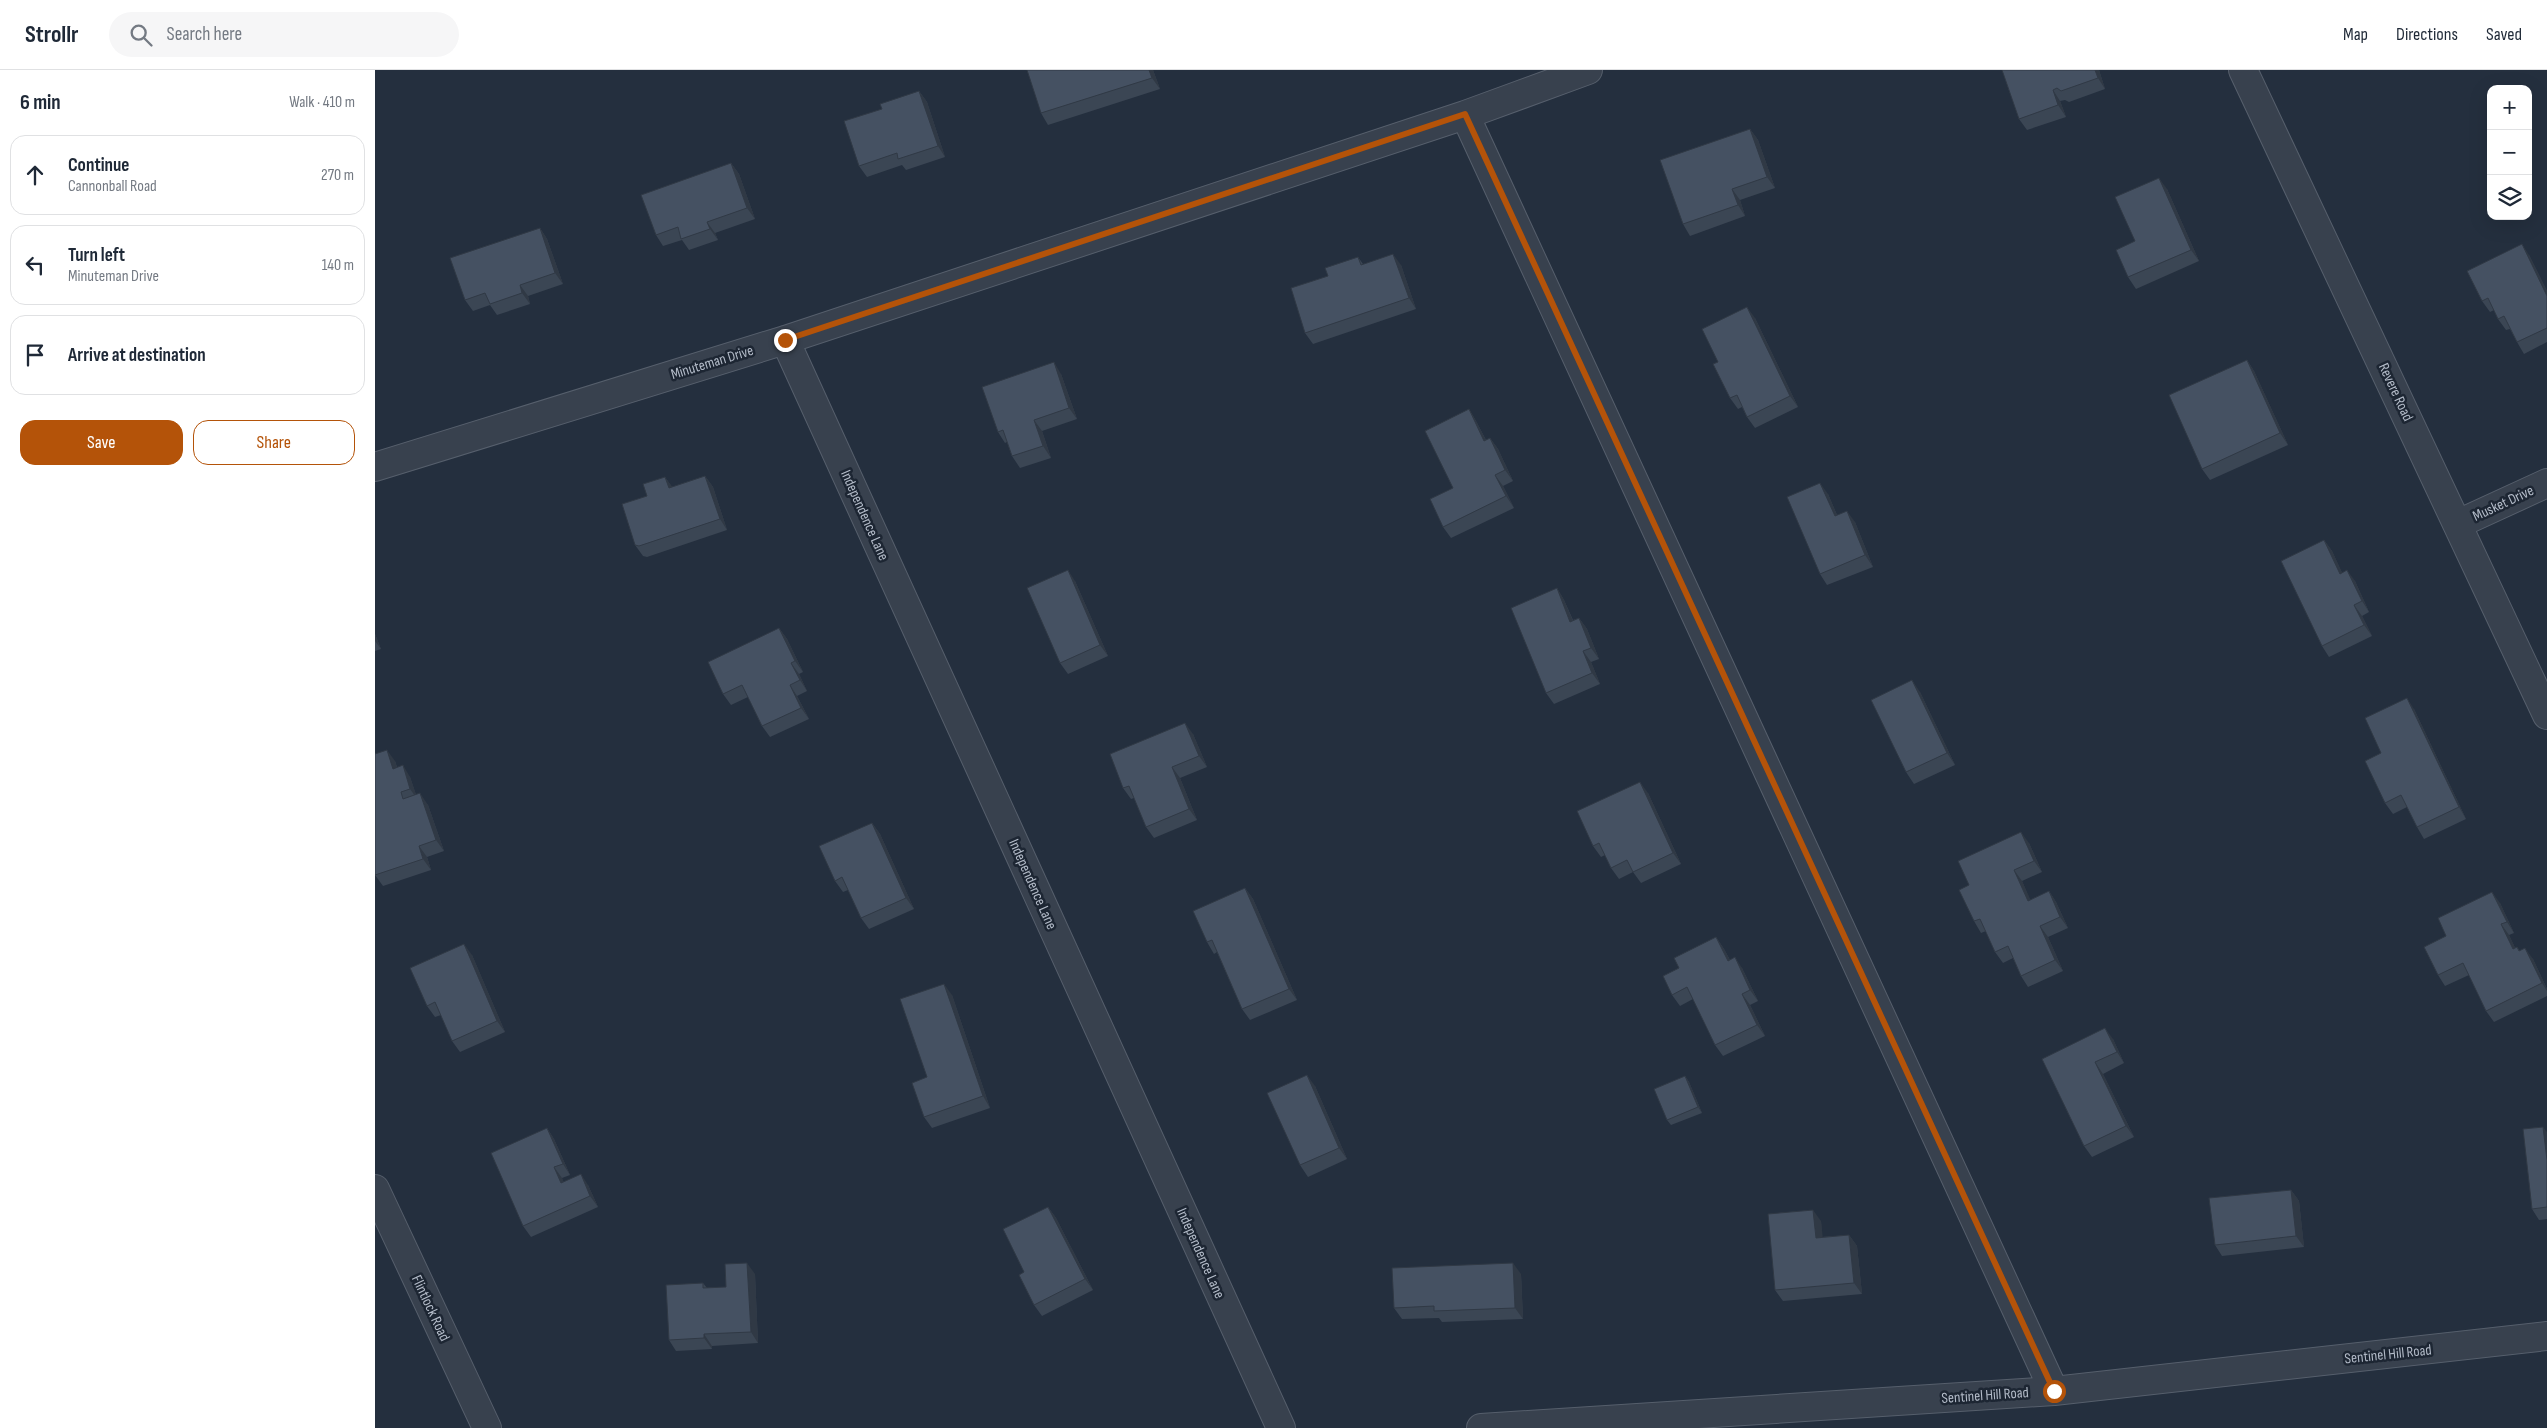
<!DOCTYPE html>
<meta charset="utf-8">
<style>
body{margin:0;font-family:"Sofia Sans Condensed",sans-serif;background:#f6f6f7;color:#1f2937}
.controls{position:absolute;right:15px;top:15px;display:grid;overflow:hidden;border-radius:10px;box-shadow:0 5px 20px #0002}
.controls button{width:45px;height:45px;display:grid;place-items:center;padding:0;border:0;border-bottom:1px solid #e0e1e3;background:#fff;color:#1f2937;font:25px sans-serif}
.stop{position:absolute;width:15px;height:15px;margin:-11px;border:4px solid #b45309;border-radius:50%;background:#fff}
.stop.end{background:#b45309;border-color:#fff;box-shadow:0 1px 5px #0008}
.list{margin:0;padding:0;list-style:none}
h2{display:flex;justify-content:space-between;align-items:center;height:65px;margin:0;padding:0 20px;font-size:21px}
h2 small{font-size:16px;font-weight:400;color:#747a83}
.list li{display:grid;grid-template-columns:32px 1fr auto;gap:15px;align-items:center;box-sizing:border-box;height:80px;margin:0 10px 10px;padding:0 10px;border:1px solid #e0e1e3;border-radius:15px}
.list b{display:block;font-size:19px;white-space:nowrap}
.list p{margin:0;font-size:16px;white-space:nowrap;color:#747a83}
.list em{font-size:16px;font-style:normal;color:#747a83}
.actions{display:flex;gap:10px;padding:15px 20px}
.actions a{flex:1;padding:11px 0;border:1px solid #b45309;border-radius:15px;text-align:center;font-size:18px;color:#b45309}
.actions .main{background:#b45309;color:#fff}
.icon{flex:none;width:28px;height:28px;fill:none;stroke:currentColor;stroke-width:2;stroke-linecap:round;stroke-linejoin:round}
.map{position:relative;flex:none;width:2172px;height:1358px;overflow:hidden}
header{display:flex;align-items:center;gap:30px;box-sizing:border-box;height:70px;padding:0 25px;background:#fff;border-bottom:1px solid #e0e1e3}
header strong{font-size:24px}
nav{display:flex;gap:28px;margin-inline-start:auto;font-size:18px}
.search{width:350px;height:45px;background:#f6f6f7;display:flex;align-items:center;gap:12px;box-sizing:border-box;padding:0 18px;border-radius:28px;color:#747a83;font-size:19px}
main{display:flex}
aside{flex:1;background:#fff}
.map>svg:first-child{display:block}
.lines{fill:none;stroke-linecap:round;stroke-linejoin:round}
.minor-casing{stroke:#565f6c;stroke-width:30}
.minor{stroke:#38414e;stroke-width:28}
.wall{fill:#3b4654}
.shaded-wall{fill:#303945}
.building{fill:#455162;stroke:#303945}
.route{stroke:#b45309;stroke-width:6}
.labels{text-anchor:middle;stroke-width:5;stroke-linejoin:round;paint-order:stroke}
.street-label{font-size:15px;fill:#b4bcc9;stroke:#1d2633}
</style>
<header>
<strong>Strollr</strong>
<div class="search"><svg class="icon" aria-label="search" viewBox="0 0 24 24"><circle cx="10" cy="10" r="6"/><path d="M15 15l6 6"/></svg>Search here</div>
<nav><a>Map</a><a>Directions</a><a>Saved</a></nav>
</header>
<main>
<aside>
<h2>6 min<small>Walk · 410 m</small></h2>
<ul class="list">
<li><svg class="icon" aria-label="ahead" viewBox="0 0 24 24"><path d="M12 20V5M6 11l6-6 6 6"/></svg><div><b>Continue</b><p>Cannonball Road</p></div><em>270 m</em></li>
<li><svg class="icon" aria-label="left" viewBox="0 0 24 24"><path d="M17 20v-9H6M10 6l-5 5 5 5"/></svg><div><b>Turn left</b><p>Minuteman Drive</p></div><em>140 m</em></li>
<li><svg class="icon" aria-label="arrive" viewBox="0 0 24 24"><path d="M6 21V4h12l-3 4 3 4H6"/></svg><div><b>Arrive at destination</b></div></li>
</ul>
<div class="actions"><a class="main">Save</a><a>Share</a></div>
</aside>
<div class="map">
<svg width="2172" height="1358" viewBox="0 0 2172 1358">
<rect width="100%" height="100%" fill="#242f3e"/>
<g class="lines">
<defs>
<path id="minor" d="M 1868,0 L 2172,645
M 1090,45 L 1679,1321
M 410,270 L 906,1358
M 0,397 L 410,270 L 1090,45 L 1213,0
M 2083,454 L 2172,413
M 0,1119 L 112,1358
M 1106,1358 L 1679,1321 L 2172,1266"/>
</defs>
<use href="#minor" class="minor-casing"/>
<use href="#minor" class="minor"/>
</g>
<path class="wall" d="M 778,0 L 785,19 L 673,55 L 666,43 Z
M 1627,0 L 1724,0 L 1730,19 L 1694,32 L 1690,30 L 1685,31 L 1691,47 L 1652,60 L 1644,49 Z
M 544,21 L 552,32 L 570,87 L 531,100 L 527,95 L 492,107 L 484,96 Z
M 1375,59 L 1383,70 L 1400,118 L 1365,130 L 1370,146 L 1315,166 L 1308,154 Z
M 356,93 L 364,104 L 380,149 L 340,163 L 343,170 L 314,180 L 307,170 L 288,176 L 281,165 Z
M 1792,119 L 1824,191 L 1761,219 L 1753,207 L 1760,171 Z
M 165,158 L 172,169 L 188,214 L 153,226 L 155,234 L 122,245 L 115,235 L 98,241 L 90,230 Z
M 2154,185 L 2172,221 L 2172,272 L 2149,284 L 2142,272 L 2135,259 L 2131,260 L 2123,249 L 2119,240 L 2115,242 L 2107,231 Z
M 983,187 L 988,194 L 1026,195 L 1041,239 L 938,274 L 930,263 L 953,206 Z
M 1380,248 L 1423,337 L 1380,358 L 1372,347 L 1367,337 L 1363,339 L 1355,328 L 1343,292 Z
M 1872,290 L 1879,301 L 1913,375 L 1835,410 L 1827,399 Z
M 686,304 L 702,349 L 667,361 L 676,388 L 645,398 L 637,386 L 632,372 L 630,373 L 623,362 Z
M 1094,339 L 1101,351 L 1111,370 L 1115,368 L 1123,379 L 1138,411 L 1128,416 L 1139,438 L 1076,468 L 1068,457 L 1078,418 Z
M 330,406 L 338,417 L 352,460 L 272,487 L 268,486 L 260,475 L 272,426 L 290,407 L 297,417 Z
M 1453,424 L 1462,445 L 1480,452 L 1498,497 L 1452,515 L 1445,504 Z
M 1949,470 L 1957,481 L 1967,503 L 1980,511 L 1994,542 L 1987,546 L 1997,566 L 1954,587 L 1947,576 Z
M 700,511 L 733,586 L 693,604 L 685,593 Z
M 1182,518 L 1189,530 L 1198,550 L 1204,548 L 1212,559 L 1224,589 L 1216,592 L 1225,614 L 1179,634 L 1171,623 Z
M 404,558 L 412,569 L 428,602 L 424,604 L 432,621 L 422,626 L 434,649 L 395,667 L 387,656 L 373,627 L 356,635 L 348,624 Z
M 0,564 L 6,579 L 0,581 Z
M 1545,622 L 1580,695 L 1539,714 L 1531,702 Z
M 2039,639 L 2091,749 L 2049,769 L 2042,757 L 2032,737 L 2018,744 L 2010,733 L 2006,683 Z
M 818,664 L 832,697 L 805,708 L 822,750 L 779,768 L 771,757 L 759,728 L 756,729 L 748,718 Z
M 20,691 L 22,697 L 35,707 L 41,725 L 53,735 L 69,781 L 52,787 L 56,800 L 8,816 L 0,805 Z
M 1273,723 L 1306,794 L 1266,813 L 1258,802 L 1244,809 L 1236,798 L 1230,785 L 1226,787 L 1218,776 Z
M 497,753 L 505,764 L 539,839 L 494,859 L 486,848 L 473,820 L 468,822 L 460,811 Z
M 1654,773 L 1667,802 L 1647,811 L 1655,830 L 1674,821 L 1681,832 L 1693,858 L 1673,867 L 1688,901 L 1653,917 L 1646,906 L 1638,888 L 1628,893 L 1620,882 L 1611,861 L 1606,863 L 1599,851 L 1594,815 Z
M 870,818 L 878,829 L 922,930 L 875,950 L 867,939 L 842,882 L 839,884 L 832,872 Z
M 2125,833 L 2139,863 L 2134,865 L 2140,878 L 2142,877 L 2145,881 L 2158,889 L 2172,919 L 2172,926 L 2119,952 L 2111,941 L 2094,905 L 2070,916 L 2063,905 L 2071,866 Z
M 1341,867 L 1349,879 L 1355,890 L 1367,898 L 1383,931 L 1375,935 L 1390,966 L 1348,986 L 1340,975 L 1318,929 L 1305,936 L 1297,925 L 1304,898 Z
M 97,885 L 130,962 L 85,982 L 77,971 L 66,945 L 60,947 L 52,936 Z
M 577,925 L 615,1038 L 557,1058 L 549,1047 L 552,1007 Z
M 1738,969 L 1749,993 L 1728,1004 L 1759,1067 L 1717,1087 L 1709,1076 L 1667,989 Z
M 1310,1006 L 1314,1012 L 1327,1043 L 1296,1055 L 1292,1050 Z
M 940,1016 L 972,1089 L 933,1107 L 925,1095 Z
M 172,1058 L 179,1069 L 195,1105 L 187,1108 L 188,1112 L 213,1115 L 223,1137 L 156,1167 L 148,1156 Z
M 2172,1062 L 2172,1149 L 2164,1150 L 2157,1139 Z
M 1916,1120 L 1924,1131 L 1929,1177 L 1847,1186 L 1840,1175 Z
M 673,1137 L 681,1148 L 718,1220 L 667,1246 L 659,1235 Z
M 1446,1151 L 1447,1167 L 1474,1165 L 1482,1176 L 1487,1224 L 1408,1231 L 1400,1220 Z
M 380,1204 L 383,1273 L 337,1276 L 337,1279 L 301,1281 L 294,1270 L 328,1213 L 332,1218 L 351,1217 Z
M 1146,1204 L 1148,1249 L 1067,1252 L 1064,1248 L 1027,1249 L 1019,1238 Z"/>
<path class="shaded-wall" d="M 774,0 L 778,0 L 785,19 L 777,8 Z
M 1720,0 L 1724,0 L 1730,19 L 1723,8 Z
M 1678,20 L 1685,31 L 1691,47 L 1683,35 Z
M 544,21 L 552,32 L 570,87 L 563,76 Z
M 1375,59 L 1383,70 L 1400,118 L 1392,107 Z
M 356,93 L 364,104 L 380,149 L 372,138 Z
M 1784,108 L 1792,119 L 1824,191 L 1816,180 Z
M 1357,119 L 1365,130 L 1370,146 L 1363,135 Z
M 332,152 L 340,163 L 343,170 L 335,159 Z
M 165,158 L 172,169 L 188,214 L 180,203 Z
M 2147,174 L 2154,185 L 2172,221 L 2172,226 Z
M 1018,184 L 1026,195 L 1041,239 L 1034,228 Z
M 145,215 L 153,226 L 155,234 L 147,223 Z
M 1372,237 L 1380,248 L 1423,337 L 1415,326 Z
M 1872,290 L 1879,301 L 1913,375 L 1905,363 Z
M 679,292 L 686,304 L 702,349 L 694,338 Z
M 1094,339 L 1101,351 L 1117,382 L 1109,371 Z
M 659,350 L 667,361 L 676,388 L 668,376 Z
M 1115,368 L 1123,379 L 1138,411 L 1130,400 Z
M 1120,405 L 1128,416 L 1139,438 L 1131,426 Z
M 330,406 L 338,417 L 352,460 L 345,449 Z
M 290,407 L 298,418 L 294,418 Z
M 1445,413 L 1453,424 L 1467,457 L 1460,446 Z
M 1472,441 L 1480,452 L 1498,497 L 1490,485 Z
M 1949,470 L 1957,481 L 1973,515 L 1965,504 Z
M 693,500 L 700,511 L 733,586 L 725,575 Z
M 1972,500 L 1980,511 L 1994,542 L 1987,531 Z
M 1182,518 L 1189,530 L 1203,563 L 1195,552 Z
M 1979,535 L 1987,546 L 1997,566 L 1989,555 Z
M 1204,548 L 1212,559 L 1224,589 L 1216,578 Z
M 404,558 L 412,569 L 428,602 L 420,591 Z
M 0,564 L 6,579 L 0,571 Z
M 1208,581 L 1216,592 L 1225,614 L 1217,603 Z
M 416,593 L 424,604 L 432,621 L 425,610 Z
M 1537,610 L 1545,622 L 1580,695 L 1572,683 Z
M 415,615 L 422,626 L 434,649 L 426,638 Z
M 2032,628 L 2039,639 L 2091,749 L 2084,737 Z
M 810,653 L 818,664 L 832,697 L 824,686 Z
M 12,680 L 20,691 L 26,710 L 18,699 Z
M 28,695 L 35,707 L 43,730 L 35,719 Z
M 797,697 L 805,708 L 822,750 L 814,739 Z
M 1265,712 L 1273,723 L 1306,794 L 1298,783 Z
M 45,723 L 53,735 L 69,781 L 61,770 Z
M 497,753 L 505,764 L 539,839 L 531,828 Z
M 1646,762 L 1654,773 L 1667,802 L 1659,791 Z
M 44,776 L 52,787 L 56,800 L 48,789 Z
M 1639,800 L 1647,811 L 1661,842 L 1653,831 Z
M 870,818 L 878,829 L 922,930 L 914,919 Z
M 1674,821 L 1681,832 L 1693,858 L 1685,847 Z
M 2117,822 L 2125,833 L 2139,863 L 2132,852 Z
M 2126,854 L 2134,865 L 2146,890 L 2138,879 Z
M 1665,856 L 1673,867 L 1688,901 L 1680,890 Z
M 1341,867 L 1349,879 L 1361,902 L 1353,891 Z
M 89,874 L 97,885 L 130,962 L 122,951 Z
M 2150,878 L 2158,889 L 2172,919 L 2172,921 L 2167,913 Z
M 1360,887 L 1367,898 L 1383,931 L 1375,920 Z
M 569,914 L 577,925 L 615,1038 L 608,1026 Z
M 1367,924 L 1375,935 L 1390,966 L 1382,955 Z
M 1730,958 L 1738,969 L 1749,993 L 1742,982 Z
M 1720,992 L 1728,1004 L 1759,1067 L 1751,1056 Z
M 932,1005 L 940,1016 L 972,1089 L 964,1078 Z
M 1310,1006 L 1314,1012 L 1327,1043 L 1323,1037 Z
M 2168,1057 L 2172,1062 L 2172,1090 Z
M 172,1058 L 179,1069 L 195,1105 L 188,1094 Z
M 179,1097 L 187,1108 L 194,1124 L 186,1113 Z
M 206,1104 L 213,1115 L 223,1137 L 215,1126 Z
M 1916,1120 L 1924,1131 L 1929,1177 L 1921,1166 Z
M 673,1137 L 681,1148 L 718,1220 L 710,1209 Z
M 1438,1140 L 1446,1151 L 1449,1179 L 1441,1168 Z
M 1474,1165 L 1482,1176 L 1487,1224 L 1479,1213 Z
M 372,1193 L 380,1204 L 383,1273 L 376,1262 Z
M 1138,1193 L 1146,1204 L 1148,1249 L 1140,1238 Z
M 329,1264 L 337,1276 L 337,1279 L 329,1268 Z"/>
<path class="building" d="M 652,0 L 774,0 L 777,8 L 666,43 Z
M 1627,0 L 1720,0 L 1723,8 L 1686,21 L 1682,18 L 1678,20 L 1683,35 L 1644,49 Z
M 544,21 L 563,76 L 523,89 L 522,83 L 484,96 L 469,51 L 507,39 L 505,34 Z
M 1375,59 L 1392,107 L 1357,119 L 1363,135 L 1308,154 L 1285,90 Z
M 356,93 L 372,138 L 332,152 L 335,159 L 306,169 L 303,157 L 281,165 L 266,125 Z
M 1784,108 L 1816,180 L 1753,207 L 1741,180 L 1760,171 L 1740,127 Z
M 165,158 L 180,203 L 145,215 L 147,223 L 115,234 L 110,223 L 90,230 L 75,188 Z
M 2147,174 L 2172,226 L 2172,258 L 2142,272 L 2129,246 L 2123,249 L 2113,228 L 2107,231 L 2092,201 Z
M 1018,184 L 1034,228 L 930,263 L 916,218 L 953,206 L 950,198 L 983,187 L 986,195 Z
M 1372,237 L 1415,326 L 1372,347 L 1362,325 L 1355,328 L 1338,294 L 1343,292 L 1327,259 Z
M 1872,290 L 1905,363 L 1827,399 L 1794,325 Z
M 679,292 L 694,338 L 659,350 L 668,376 L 637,386 L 628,360 L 623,362 L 607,317 Z
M 1094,339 L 1109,371 L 1115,368 L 1130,400 L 1120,405 L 1131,426 L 1068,457 L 1055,429 L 1078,418 L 1050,361 Z
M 330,406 L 345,449 L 264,476 L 260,475 L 247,434 L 272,426 L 268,414 L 290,407 L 294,418 Z
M 1445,413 L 1460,446 L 1472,441 L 1490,485 L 1445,504 L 1412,427 Z
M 1949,470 L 1965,504 L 1972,500 L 1987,531 L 1979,535 L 1989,555 L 1947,576 L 1906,491 Z
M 693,500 L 725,575 L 685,593 L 652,518 Z
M 1182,518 L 1195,552 L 1204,548 L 1216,578 L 1208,581 L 1217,603 L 1171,623 L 1136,538 Z
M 404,558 L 420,591 L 416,593 L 425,610 L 415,615 L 426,638 L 387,656 L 367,615 L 348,624 L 333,592 Z
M 1537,610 L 1572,683 L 1531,702 L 1496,630 Z
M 2032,628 L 2084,737 L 2042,757 L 2026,725 L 2010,733 L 1990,691 L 2006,683 L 1990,648 Z
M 810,653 L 824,686 L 797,697 L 814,739 L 771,757 L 754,716 L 748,718 L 735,684 Z
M 12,680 L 18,699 L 28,695 L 35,719 L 26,722 L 28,729 L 45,723 L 61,770 L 44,776 L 48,789 L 0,805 L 0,684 Z
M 1265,712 L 1298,783 L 1258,802 L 1252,790 L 1236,798 L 1224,773 L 1218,776 L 1202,741 Z
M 497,753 L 531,828 L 486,848 L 467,807 L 460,811 L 444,776 Z
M 1646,762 L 1659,791 L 1639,800 L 1653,831 L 1674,821 L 1685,847 L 1665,856 L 1680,890 L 1646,906 L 1633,876 L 1620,882 L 1605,849 L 1599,851 L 1584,820 L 1594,815 L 1583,791 Z
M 870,818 L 914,919 L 867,939 L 837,870 L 832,872 L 818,841 Z
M 2117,822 L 2132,852 L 2126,854 L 2138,879 L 2142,877 L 2144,881 L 2150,878 L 2167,913 L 2111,941 L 2088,893 L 2063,905 L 2049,877 L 2071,866 L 2063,848 Z
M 1341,867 L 1353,891 L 1360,887 L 1375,920 L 1367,924 L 1382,955 L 1340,975 L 1312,917 L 1297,925 L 1288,906 L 1304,898 L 1299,888 Z
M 89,874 L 122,951 L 77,971 L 60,932 L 52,936 L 35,898 Z
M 569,914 L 608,1026 L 549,1047 L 537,1013 L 552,1007 L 525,929 Z
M 1730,958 L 1742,982 L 1720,992 L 1751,1056 L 1709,1076 L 1667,989 Z
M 932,1005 L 964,1078 L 925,1095 L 892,1023 Z
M 1310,1006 L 1323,1037 L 1292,1050 L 1279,1019 Z
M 2168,1057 L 2172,1090 L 2172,1137 L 2157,1139 L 2148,1059 Z
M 172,1058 L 188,1094 L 179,1097 L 186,1113 L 206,1104 L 215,1126 L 148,1156 L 116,1083 Z
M 1916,1120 L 1921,1166 L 1840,1175 L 1834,1128 Z
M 673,1137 L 710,1209 L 659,1235 L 644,1205 L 649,1202 L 628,1159 Z
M 1438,1140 L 1441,1168 L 1474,1165 L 1479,1213 L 1400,1220 L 1393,1144 Z
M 372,1193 L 376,1262 L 329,1264 L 329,1268 L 294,1270 L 291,1215 L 328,1213 L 328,1218 L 351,1217 L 350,1194 Z
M 1138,1193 L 1140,1238 L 1059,1241 L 1059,1236 L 1019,1238 L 1017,1198 Z"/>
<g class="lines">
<path class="route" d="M 410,270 L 1090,44 L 1679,1321"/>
</g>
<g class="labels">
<g class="street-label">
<text transform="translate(337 292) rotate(-17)" y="5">Minuteman Drive</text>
<text transform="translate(2021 322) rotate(65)" y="5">Revere Road</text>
<text transform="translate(2128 433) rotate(-25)" y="5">Musket Drive</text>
<text transform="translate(490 445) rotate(66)" y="5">Independence Lane</text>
<text transform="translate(658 814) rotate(66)" y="5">Independence Lane</text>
<text transform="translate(826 1183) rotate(66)" y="5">Independence Lane</text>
<text transform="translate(56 1238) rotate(65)" y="5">Flintlock Road</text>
<text transform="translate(2013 1284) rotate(-6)" y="5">Sentinel Hill Road</text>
<text transform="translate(1610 1325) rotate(-4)" y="5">Sentinel Hill Road</text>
</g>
</g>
</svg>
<div class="controls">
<button>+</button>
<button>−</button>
<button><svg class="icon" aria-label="layers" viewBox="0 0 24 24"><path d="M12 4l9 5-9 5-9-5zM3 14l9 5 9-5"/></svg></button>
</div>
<div class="stop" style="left:1679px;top:1321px"></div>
<div class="stop end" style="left:410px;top:270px"></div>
</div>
</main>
